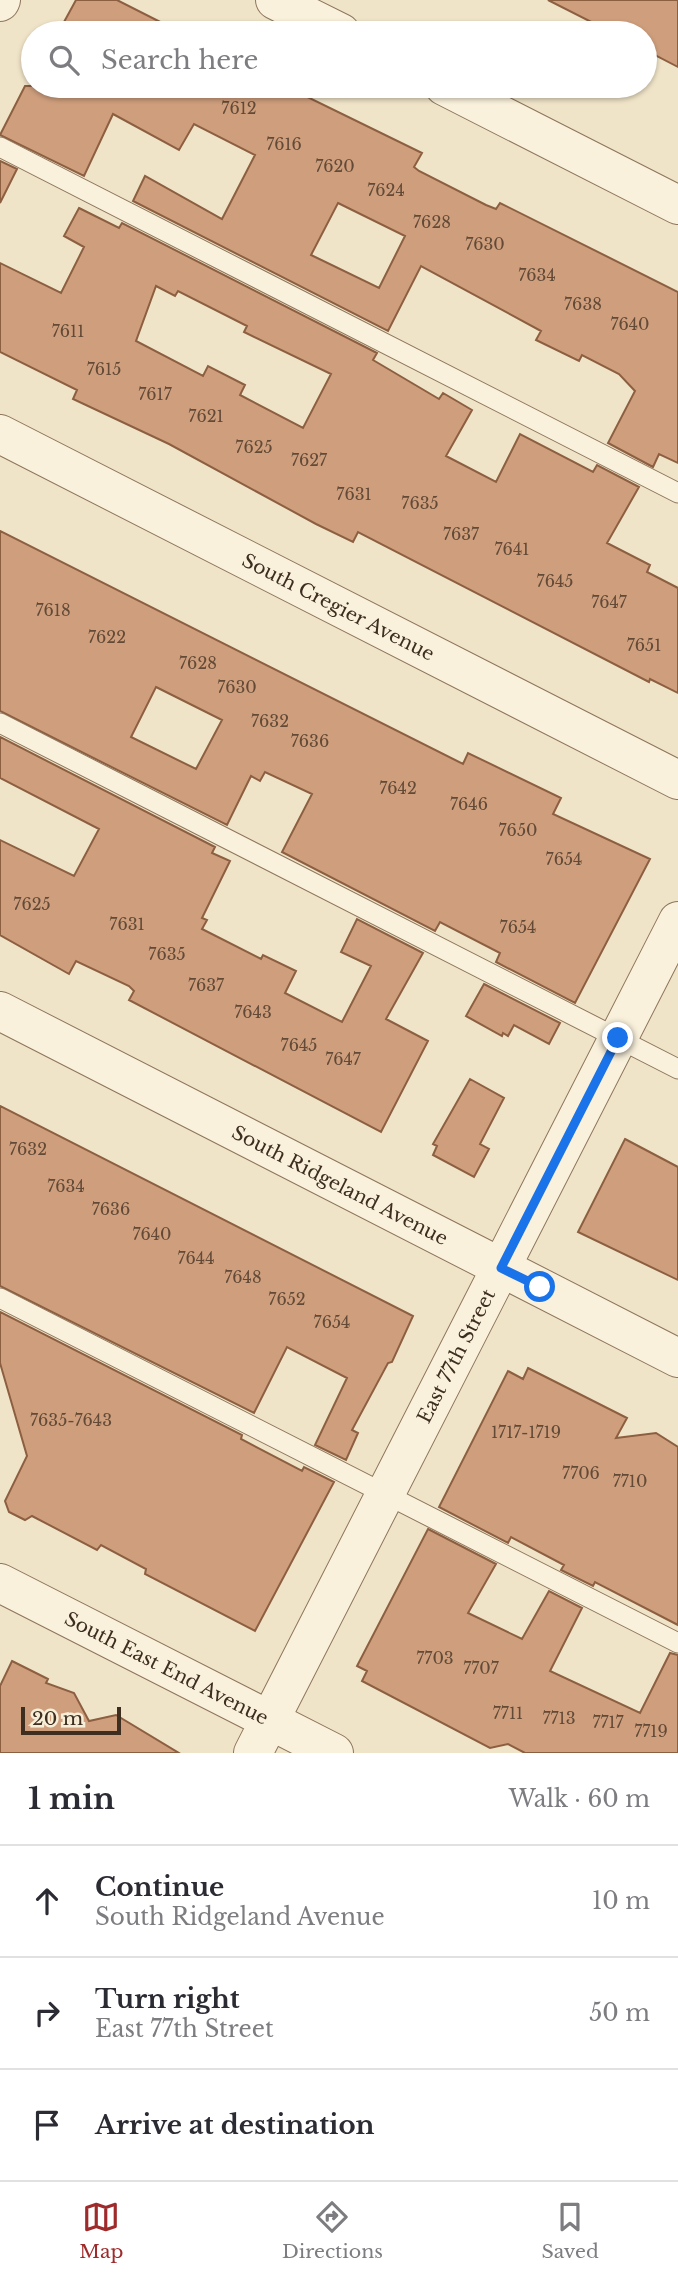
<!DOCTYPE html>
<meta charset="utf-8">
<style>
body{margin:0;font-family:"Libre Baskerville",serif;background:#f7f7f7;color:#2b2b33}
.scale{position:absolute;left:21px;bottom:18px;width:100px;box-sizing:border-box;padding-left:7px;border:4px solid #3d2e20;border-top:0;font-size:19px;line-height:24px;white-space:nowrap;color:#3d2e20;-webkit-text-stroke:5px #f7eed8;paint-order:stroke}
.stop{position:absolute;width:21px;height:21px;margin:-16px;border:5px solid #1a73e8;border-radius:50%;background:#fff}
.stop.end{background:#1a73e8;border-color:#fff;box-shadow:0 2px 7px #0008}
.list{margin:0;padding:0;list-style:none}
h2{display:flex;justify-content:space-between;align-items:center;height:91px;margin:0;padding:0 28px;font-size:30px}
h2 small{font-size:23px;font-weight:400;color:#7c7c81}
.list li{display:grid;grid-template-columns:46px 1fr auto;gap:21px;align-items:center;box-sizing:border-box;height:112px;padding:0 28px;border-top:2px solid #e1e1e2}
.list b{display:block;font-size:26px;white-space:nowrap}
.list p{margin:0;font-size:23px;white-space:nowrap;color:#7c7c81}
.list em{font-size:23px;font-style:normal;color:#7c7c81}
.icon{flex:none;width:38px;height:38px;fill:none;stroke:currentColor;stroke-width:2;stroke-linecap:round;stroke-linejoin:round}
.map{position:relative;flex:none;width:678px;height:1753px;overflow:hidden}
.search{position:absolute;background:#fff;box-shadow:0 2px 5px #0004;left:21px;right:21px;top:21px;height:77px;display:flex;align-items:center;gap:18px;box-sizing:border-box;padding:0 24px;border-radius:38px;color:#7c7c81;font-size:26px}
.sheet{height:427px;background:#fff}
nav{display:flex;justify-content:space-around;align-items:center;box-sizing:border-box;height:98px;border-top:2px solid #e1e1e2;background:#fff;font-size:19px;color:#7c7c81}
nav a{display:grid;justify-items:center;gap:4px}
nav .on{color:#9e2a2b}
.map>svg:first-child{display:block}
.building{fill:#cf9f7d;stroke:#8d5f41;stroke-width:2;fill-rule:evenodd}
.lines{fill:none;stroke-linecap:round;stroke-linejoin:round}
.service-casing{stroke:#8d765c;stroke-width:21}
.minor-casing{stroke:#8d765c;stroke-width:40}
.tertiary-casing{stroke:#8d765c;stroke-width:40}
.service{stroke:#faf1dc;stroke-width:19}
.minor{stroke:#faf1dc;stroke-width:38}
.tertiary{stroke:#faf1dc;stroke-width:38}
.route{stroke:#1a73e8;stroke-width:9}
.labels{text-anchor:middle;stroke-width:5;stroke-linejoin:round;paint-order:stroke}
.number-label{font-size:16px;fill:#624a37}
.street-label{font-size:19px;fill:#3d2e20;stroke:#f7eed8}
</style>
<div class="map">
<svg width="678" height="1753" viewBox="0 0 678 1753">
<rect width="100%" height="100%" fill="#f0e4c8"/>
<path class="building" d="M 76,0 L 117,0 L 182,33 L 58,33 Z
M 548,0 L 678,0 L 678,67 L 645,50 L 645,33 L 613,33 Z
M 25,86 L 285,86 L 422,153 L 414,167 L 419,171 L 486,205 L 496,209 L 500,203 L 678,292 L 678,463 L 659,454 L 653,467 L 608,443 L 635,391 L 619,374 L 582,355 L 579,361 L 536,340 L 541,331 L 421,266 L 388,331 L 133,201 L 145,176 L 222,219 L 255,155 L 194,124 L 179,150 L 113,114 L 84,176 L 0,135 ZM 338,203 L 405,236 L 379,288 L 311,255 Z
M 0,161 L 17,169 L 0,203 Z
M 79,208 L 119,228 L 122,223 L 377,353 L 373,360 L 439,399 L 443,393 L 472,410 L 446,456 L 496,482 L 520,434 L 593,472 L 597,465 L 639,487 L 607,543 L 650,565 L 647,572 L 678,588 L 678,693 L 650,679 L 649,682 L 358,532 L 353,542 L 316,524 L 169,444 L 73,399 L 77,390 L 0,352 L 0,263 L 61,293 L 84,247 L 64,236 ZM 156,286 L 175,296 L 178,291 L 247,326 L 244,332 L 331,374 L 303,428 L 240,395 L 245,385 L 208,366 L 203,376 L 136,341 Z
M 0,531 L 463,764 L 468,753 L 561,798 L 553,814 L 650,859 L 575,1003 L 496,962 L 500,953 L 440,922 L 435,931 L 282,852 L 312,794 L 265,772 L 260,781 L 251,776 L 227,825 L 0,711 ZM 156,687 L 222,720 L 196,769 L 131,737 Z
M 0,737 L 215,847 L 212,853 L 230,861 L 202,918 L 207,920 L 202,929 L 261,959 L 263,955 L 296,971 L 285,993 L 342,1022 L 371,966 L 341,952 L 357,919 L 423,953 L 386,1019 L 428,1041 L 381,1132 L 129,1000 L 134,991 L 129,986 L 76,961 L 69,974 L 0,935 L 0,840 L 74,876 L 99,829 L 0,778 Z
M 484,984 L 560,1023 L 549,1044 L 514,1025 L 508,1036 L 503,1033 L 502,1036 L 466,1016 Z
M 470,1079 L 504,1098 L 480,1144 L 489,1149 L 474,1177 L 433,1155 L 437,1146 L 433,1144 Z
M 0,1106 L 413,1316 L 392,1362 L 388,1363 L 352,1430 L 358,1433 L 346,1460 L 315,1445 L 347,1378 L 287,1347 L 254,1413 L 0,1286 Z
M 625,1139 L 678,1167 L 678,1280 L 578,1232 Z
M 0,1312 L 242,1435 L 241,1439 L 302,1471 L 304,1467 L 334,1482 L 255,1631 L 145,1574 L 146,1569 L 101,1545 L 97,1550 L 32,1516 L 25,1520 L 9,1512 L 5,1501 L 27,1456 L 0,1363 Z
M 528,1368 L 627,1418 L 616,1438 L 656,1433 L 678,1447 L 678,1625 L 595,1582 L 593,1586 L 561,1570 L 564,1565 L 511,1537 L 508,1543 L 439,1507 L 508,1371 L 523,1379 Z
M 428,1529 L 496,1564 L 468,1613 L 522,1639 L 549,1591 L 582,1608 L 550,1671 L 640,1713 L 670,1653 L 678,1655 L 678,1753 L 525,1753 L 508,1744 L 490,1748 L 362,1681 L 367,1671 L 357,1666 Z
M 12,1661 L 48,1679 L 46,1683 L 74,1693 L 89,1721 L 116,1715 L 179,1753 L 0,1753 L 0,1686 Z"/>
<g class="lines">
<defs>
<path id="service" d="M 0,147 L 678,493
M 0,723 L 678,1069
M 0,1298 L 678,1643"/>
<g id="minor">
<path d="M 275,0 L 341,33"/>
<path d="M 444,86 L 678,205"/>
<path id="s1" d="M 0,434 L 678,780"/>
<path id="s2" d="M 0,1011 L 678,1358"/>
<path id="s3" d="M 0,1583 L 334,1753"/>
<path id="s4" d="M 253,1753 L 678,921"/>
</g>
<path id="tertiary" d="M 0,2 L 1,0"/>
</defs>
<use href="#service" class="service-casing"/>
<use href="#minor" class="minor-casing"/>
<use href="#tertiary" class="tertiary-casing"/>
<use href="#service" class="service"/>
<use href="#minor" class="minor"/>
<use href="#tertiary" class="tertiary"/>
</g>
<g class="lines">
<path class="route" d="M 540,1287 L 501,1268 L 618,1038"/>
</g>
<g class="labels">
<g class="number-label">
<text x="239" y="114">7612</text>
<text x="284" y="150">7616</text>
<text x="335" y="172">7620</text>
<text x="386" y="196">7624</text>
<text x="432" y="228">7628</text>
<text x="485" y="250">7630</text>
<text x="537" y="281">7634</text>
<text x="583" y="310">7638</text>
<text x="630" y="330">7640</text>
<text x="68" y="337">7611</text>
<text x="104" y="375">7615</text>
<text x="155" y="400">7617</text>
<text x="206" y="422">7621</text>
<text x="254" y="453">7625</text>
<text x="309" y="466">7627</text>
<text x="354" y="500">7631</text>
<text x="420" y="509">7635</text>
<text x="461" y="540">7637</text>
<text x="512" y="555">7641</text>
<text x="555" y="587">7645</text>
<text x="609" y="608">7647</text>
<text x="53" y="616">7618</text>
<text x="107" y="643">7622</text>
<text x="644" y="651">7651</text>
<text x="198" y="669">7628</text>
<text x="237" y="693">7630</text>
<text x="270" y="727">7632</text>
<text x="310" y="747">7636</text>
<text x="398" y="794">7642</text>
<text x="469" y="810">7646</text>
<text x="518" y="836">7650</text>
<text x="564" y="865">7654</text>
<text x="32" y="910">7625</text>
<text x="127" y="930">7631</text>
<text x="518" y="933">7654</text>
<text x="167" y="960">7635</text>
<text x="206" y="991">7637</text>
<text x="253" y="1018">7643</text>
<text x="299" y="1051">7645</text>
<text x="343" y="1065">7647</text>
<text x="28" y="1155">7632</text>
<text x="66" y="1192">7634</text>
<text x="111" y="1215">7636</text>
<text x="152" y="1240">7640</text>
<text x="196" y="1264">7644</text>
<text x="243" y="1283">7648</text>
<text x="287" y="1305">7652</text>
<text x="332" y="1328">7654</text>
<text x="71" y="1426">7635-7643</text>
<text x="526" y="1438">1717-1719</text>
<text x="581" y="1479">7706</text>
<text x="630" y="1487">7710</text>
<text x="435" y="1664">7703</text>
<text x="481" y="1674">7707</text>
<text x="508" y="1719">7711</text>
<text x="559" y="1724">7713</text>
<text x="608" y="1728">7717</text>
<text x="651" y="1737">7719</text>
</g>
<g class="street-label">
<text dy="7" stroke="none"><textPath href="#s1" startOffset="380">South Cregier Avenue</textPath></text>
<text dy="7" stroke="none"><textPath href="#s2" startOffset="382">South Ridgeland Avenue</textPath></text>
<text dy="7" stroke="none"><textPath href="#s4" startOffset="446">East 77th Street</textPath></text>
<text dy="7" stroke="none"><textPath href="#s3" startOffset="187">South East End Avenue</textPath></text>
</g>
</g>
</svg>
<div class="scale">20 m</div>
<div class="stop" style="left:540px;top:1287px"></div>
<div class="stop end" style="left:618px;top:1038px"></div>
<div class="search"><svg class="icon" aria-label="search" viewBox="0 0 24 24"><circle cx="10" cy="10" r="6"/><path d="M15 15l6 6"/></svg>Search here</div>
</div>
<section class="sheet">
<h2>1 min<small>Walk · 60 m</small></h2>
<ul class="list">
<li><svg class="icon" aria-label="ahead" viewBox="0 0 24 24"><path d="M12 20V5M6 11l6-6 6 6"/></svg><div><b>Continue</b><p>South Ridgeland Avenue</p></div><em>10 m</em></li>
<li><svg class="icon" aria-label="right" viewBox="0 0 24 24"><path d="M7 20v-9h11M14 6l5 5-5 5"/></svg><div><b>Turn right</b><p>East 77th Street</p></div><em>50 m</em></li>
<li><svg class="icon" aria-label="arrive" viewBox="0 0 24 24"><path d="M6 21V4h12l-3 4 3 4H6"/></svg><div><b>Arrive at destination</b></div></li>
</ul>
</section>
<nav>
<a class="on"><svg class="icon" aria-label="map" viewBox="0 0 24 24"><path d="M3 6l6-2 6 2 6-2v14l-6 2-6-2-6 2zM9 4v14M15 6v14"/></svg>Map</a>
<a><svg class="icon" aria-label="directions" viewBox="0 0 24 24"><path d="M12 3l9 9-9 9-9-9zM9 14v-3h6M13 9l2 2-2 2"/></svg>Directions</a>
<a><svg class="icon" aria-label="saved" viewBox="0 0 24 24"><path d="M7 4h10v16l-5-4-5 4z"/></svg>Saved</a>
</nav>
